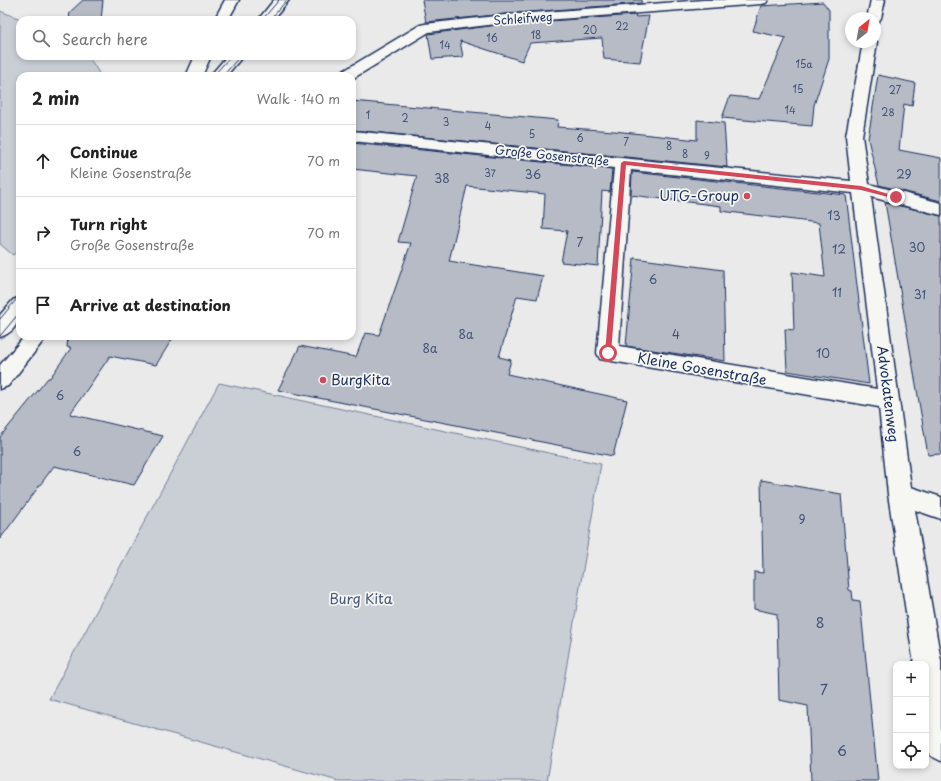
<!DOCTYPE html>
<meta charset="utf-8">
<style>
body{margin:0;font-family:"Playpen Sans",sans-serif;background:#f6f6f6;color:#222}
.controls{position:absolute;right:12px;bottom:12px;display:grid;overflow:hidden;border-radius:8px;box-shadow:0 2px 6px #0003}
.controls button{width:36px;height:36px;display:grid;place-items:center;padding:0;border:0;border-bottom:1px solid #e0e0e0;background:#fff;color:#222;font:20px sans-serif}
.compass{position:absolute;left:845px;top:12px;width:36px;height:36px;border-radius:50%;background:#fff;box-shadow:0 2px 6px #0003;rotate:31deg}
.stop{position:absolute;width:12px;height:12px;margin:-9px;border:3px solid #d1495b;border-radius:50%;background:#fff}
.stop.end{background:#d1495b;border-color:#fff;box-shadow:0 1px 4px #0008}
.list{margin:0;padding:0;list-style:none}
h2{display:flex;justify-content:space-between;align-items:center;height:52px;margin:0;padding:0 16px;font-size:17px}
h2 small{font-size:13px;font-weight:400;color:#767676}
.list li{display:grid;grid-template-columns:26px 1fr auto;gap:12px;align-items:center;box-sizing:border-box;height:72px;padding:0 16px;border-top:1px solid #e0e0e0}
.list b{display:block;font-size:15px;white-space:nowrap}
.list p{margin:0;font-size:13px;white-space:nowrap;color:#767676}
.list em{font-size:13px;font-style:normal;color:#767676}
.icon{flex:none;width:22px;height:22px;fill:none;stroke:currentColor;stroke-width:2;stroke-linecap:round;stroke-linejoin:round}
.map{position:relative;flex:none;width:941px;height:781px;overflow:hidden}
.search{position:absolute;background:#fff;box-shadow:0 2px 6px #0003;left:16px;top:16px;width:340px;height:44px;display:flex;align-items:center;gap:10px;box-sizing:border-box;padding:0 14px;border-radius:12px;color:#767676;font-size:15px}
.panel{position:absolute;background:#fff;box-shadow:0 2px 6px #0003;left:16px;top:72px;width:340px;height:268px;border-radius:12px}
.map>svg:first-child{display:block}
.green{fill:#caced5;stroke:#727e9a}
.building{fill:#b6bbc6;stroke:#1b2f5e}
.lines{fill:none;stroke-linecap:round;stroke-linejoin:round}
.street-casing{stroke:#1b2f5e;stroke-width:3}
.secondary-casing{stroke:#1b2f5e;stroke-width:3}
.street{fill:#f6f6f2;fill-rule:evenodd}
.secondary{fill:#f6f6f2;fill-rule:evenodd}
.tram{stroke:#1b2f5e;stroke-width:1}
.route{fill:#d1495b}
.poi-dot{fill:#d1495b;stroke:#f6f6f2;stroke-width:1.5}
.labels{text-anchor:middle;stroke-width:3.5;stroke-linejoin:round;paint-order:stroke}
.far-number-label{font-size:10px;fill:#425278}
.far-street-label{font-size:12px;fill:#1b2f5e;stroke:#f6f6f2}
.number-label{font-size:12px;fill:#425278}
.poi-label{font-size:14px;fill:#1b2f5e;stroke:#f6f6f2;text-anchor:end}
.street-label{font-size:14px;fill:#1b2f5e;stroke:#f6f6f2}
.park-label{font-size:14px;fill:#47577c;stroke:#f6f6f2}
.near-number-label{font-size:14px;fill:#425278}
</style>
<div class="map">
<svg width="941" height="781" viewBox="0 0 941 781">
<rect width="100%" height="100%" fill="#e9eae9"/>
<filter id="ink" filterUnits="userSpaceOnUse"><feTurbulence type="fractalNoise" baseFrequency=".025" numOctaves="2"/><feDisplacementMap in="SourceGraphic" scale="8" xChannelSelector="R" yChannelSelector="G"/><feConvolveMatrix kernelMatrix="1 2 1 2 8 2 1 2 1" color-interpolation-filters="sRGB"/></filter>
<g filter="url(#ink)">
<path class="green" d="M 0,11 L 23,20 L 20,20 L 20,56 L 88,56 L 101,76 L 20,76 L 20,249 L 13,255 L 0,244 Z
M 219,383 L 601,464 L 547,781 L 338,781 L 49,699 Z"/>
<path class="building" d="M 83,0 L 103,0 L 101,20 L 69,20 L 70,12 Z
M 422,0 L 642,0 L 641,3 L 505,14 L 426,22 Z
M 823,2 L 829,10 L 829,59 L 814,105 L 812,126 L 722,118 L 730,96 L 759,99 L 786,38 L 753,31 L 761,6 Z
M 636,15 L 635,17 L 649,16 L 640,62 L 604,59 L 602,38 L 530,43 L 522,61 L 460,41 L 463,57 L 432,59 L 428,34 L 505,24 Z
M 878,75 L 915,83 L 912,106 L 904,104 L 899,150 L 941,158 L 941,201 L 879,185 L 868,139 Z
M 352,101 L 558,120 L 557,127 L 614,131 L 697,140 L 697,120 L 724,123 L 727,167 L 352,130 Z
M 352,143 L 612,169 L 610,192 L 602,191 L 598,266 L 561,262 L 567,231 L 543,229 L 545,194 L 467,186 L 449,261 L 543,276 L 537,299 L 517,296 L 499,357 L 511,360 L 507,374 L 627,400 L 613,456 L 278,390 L 300,346 L 356,357 L 365,333 L 379,335 L 411,243 L 398,242 L 417,176 L 352,169 Z
M 632,172 L 846,195 L 869,384 L 787,371 L 785,329 L 794,330 L 792,272 L 825,277 L 819,223 L 721,211 L 721,206 L 631,195 Z
M 885,202 L 941,216 L 941,454 L 928,455 Z
M 634,258 L 723,270 L 725,361 L 626,346 Z
M 68,336 L 174,336 L 156,365 L 110,356 L 70,414 L 163,436 L 134,485 L 54,466 L 0,539 L 0,437 L 48,378 L 50,378 L 71,348 L 67,347 Z
M 761,480 L 841,494 L 849,590 L 852,591 L 853,600 L 860,601 L 878,781 L 811,781 L 808,706 L 779,700 L 777,614 L 754,609 L 754,572 L 763,573 Z"/>
<g class="lines">
<defs>
<path id="street" d="M 225,0 L 239,0 L 228,20 L 214,20 Z
M 704,0 L 768,0 L 766,3 L 761,4 L 505,23 L 429,32 L 352,79 L 352,76 L 338,76 L 340,73 L 420,25 L 425,24 L 505,15 Z
M 871,0 L 885,0 L 881,18 L 879,21 L 875,22 L 875,18 L 867,18 Z
M 875,39 L 877,42 L 862,136 L 869,184 L 941,203 L 941,215 L 871,197 L 911,487 L 941,497 L 941,519 L 915,510 L 941,661 L 941,761 L 931,756 L 926,746 L 926,664 L 914,664 L 888,494 L 879,407 L 600,359 L 597,353 L 614,168 L 352,141 L 352,131 L 851,181 L 846,136 L 863,42 L 875,42 ZM 631,170 L 853,193 L 877,389 L 619,346 Z
M 195,56 L 211,56 L 202,76 L 186,76 Z
M 25,336 L 47,336 L 8,386 L 0,389 L 0,365 Z"/>
<path id="secondary" d="M 274,0 L 289,0 L 273,20 L 258,20 Z
M 227,56 L 243,56 L 226,76 L 210,76 Z
M 20,297 C 20,315 20,331 0,337 L 0,315 L 13,300 Z"/>
</defs>
<use href="#street" class="street-casing"/>
<use href="#secondary" class="secondary-casing"/>
<use href="#street" class="street"/>
<use href="#secondary" class="secondary"/>
<path class="tram" d="M 262,20 L 279,0
M 270,20 L 287,0
M 213,76 L 231,56
M 223,76 L 240,56
M 0,319 L 20,295
M 0,336 L 20,312"/>
</g>
</g>
<path class="route" d="M 624,161 L 861,186 L 899,197 L 896,199 L 861,190 L 626,165 L 611,353 L 608,355 L 605,353 L 621,163 Z"/>
<g class="poi-dot">
<circle cx="747" cy="196" r="4"/>
<circle cx="323" cy="380" r="4"/>
</g>
<g class="labels">
<g class="far-number-label">
<text x="622" y="30">22</text>
<text x="590" y="34">20</text>
<text x="536" y="39">18</text>
<text x="492" y="42">16</text>
<text x="445" y="49">14</text>
<text x="804" y="68">15a</text>
<text x="798" y="93">15</text>
<text x="895" y="94">27</text>
<text x="790" y="114">14</text>
<text x="888" y="116">28</text>
<text x="368" y="119">1</text>
<text x="405" y="122">2</text>
<text x="446" y="126">3</text>
<text x="488" y="130">4</text>
<text x="532" y="138">5</text>
<text x="580" y="142">6</text>
<text x="626" y="146">7</text>
<text x="669" y="150">8</text>
<text x="685" y="158">8</text>
<text x="707" y="160">9</text>
<text x="490" y="177">37</text>
</g>
<g class="far-street-label">
<text transform="translate(523 19) rotate(-4)" y="4">Schleifweg</text>
<text transform="translate(552 156) rotate(6)" y="4">Große Gosenstraße</text>
</g>
<g class="number-label">
<text x="533" y="179">36</text>
<text x="904" y="179">29</text>
<text x="442" y="183">38</text>
<text x="834" y="220">13</text>
<text x="580" y="247">7</text>
<text x="917" y="252">30</text>
<text x="839" y="254">12</text>
<text x="653" y="284">6</text>
<text x="837" y="297">11</text>
<text x="920" y="299">31</text>
<text x="466" y="339">8a</text>
<text x="676" y="339">4</text>
<text x="430" y="353">8a</text>
<text x="823" y="358">10</text>
<text x="60" y="400">6</text>
<text x="77" y="456">6</text>
<text x="802" y="524">9</text>
</g>
<g class="poi-label">
<text x="739" y="201">UTG-Group</text>
<text x="331" y="385" text-anchor="start">BurgKita</text>
</g>
<g class="street-label">
<text transform="translate(702 369) rotate(10)" y="5">Kleine Gosenstraße</text>
<text transform="translate(888 394) rotate(83)" y="5">Advokatenweg</text>
</g>
<g class="park-label">
<text x="361" y="604">Burg Kita</text>
</g>
<g class="near-number-label">
<text x="820" y="628">8</text>
<text x="824" y="695">7</text>
<text x="842" y="756">6</text>
</g>
</g>
</svg>
<div class="controls">
<button>+</button>
<button>−</button>
<button><svg class="icon" aria-label="locate" viewBox="0 0 24 24"><circle cx="12" cy="12" r="6"/><path d="M12 2v4M12 18v4M2 12h4M18 12h4"/></svg></button>
</div>
<svg class="compass" viewBox="-18 -18 36 36"><path d="M0-13l5 13h-10z" fill="#e53935"/><path d="M0 13l5-13h-10z" fill="#767676"/></svg>
<div class="stop" style="left:608px;top:353px"></div>
<div class="stop end" style="left:896px;top:197px"></div>
<div class="search"><svg class="icon" aria-label="search" viewBox="0 0 24 24"><circle cx="10" cy="10" r="6"/><path d="M15 15l6 6"/></svg>Search here</div>
<section class="panel">
<h2>2 min<small>Walk · 140 m</small></h2>
<ul class="list">
<li><svg class="icon" aria-label="ahead" viewBox="0 0 24 24"><path d="M12 20V5M6 11l6-6 6 6"/></svg><div><b>Continue</b><p>Kleine Gosenstraße</p></div><em>70 m</em></li>
<li><svg class="icon" aria-label="right" viewBox="0 0 24 24"><path d="M7 20v-9h11M14 6l5 5-5 5"/></svg><div><b>Turn right</b><p>Große Gosenstraße</p></div><em>70 m</em></li>
<li><svg class="icon" aria-label="arrive" viewBox="0 0 24 24"><path d="M6 21V4h12l-3 4 3 4H6"/></svg><div><b>Arrive at destination</b></div></li>
</ul>
</section>
</div>
